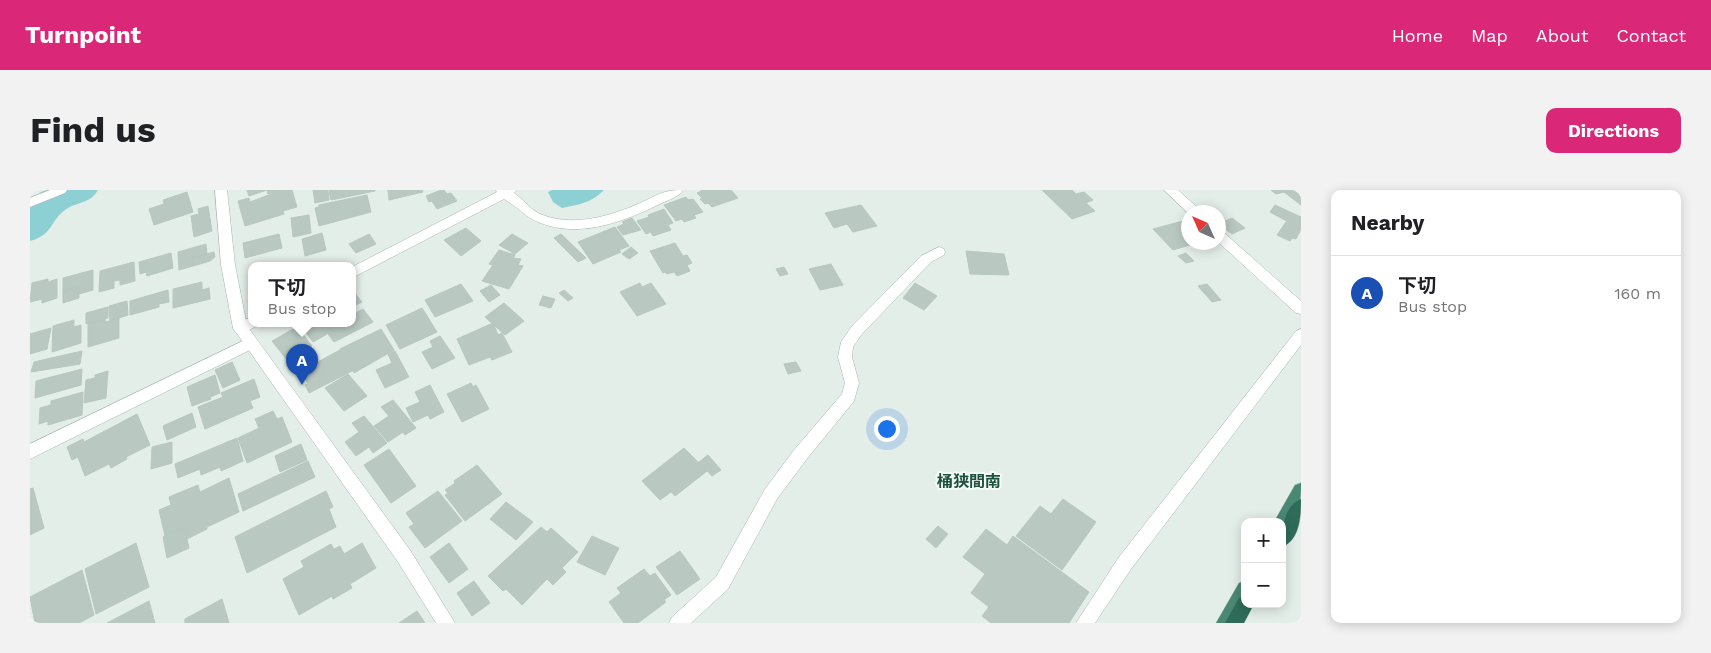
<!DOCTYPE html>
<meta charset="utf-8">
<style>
body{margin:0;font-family:"Work Sans","Noto Sans JP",sans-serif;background:#f2f2f2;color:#202124}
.controls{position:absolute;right:15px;bottom:15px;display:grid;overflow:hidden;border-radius:10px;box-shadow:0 2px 12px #0003}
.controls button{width:45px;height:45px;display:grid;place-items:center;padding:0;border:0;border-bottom:1px solid #e0e0e0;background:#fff;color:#202124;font:25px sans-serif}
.compass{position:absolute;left:1151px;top:15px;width:45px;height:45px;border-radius:50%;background:#fff;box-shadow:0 2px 12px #0003;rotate:315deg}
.you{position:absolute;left:856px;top:238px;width:18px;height:18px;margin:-12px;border:4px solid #fff;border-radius:50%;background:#1a73e8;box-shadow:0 0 0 8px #1a73e833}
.badge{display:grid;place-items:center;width:32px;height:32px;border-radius:50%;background:#db2777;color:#fff;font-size:16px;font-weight:700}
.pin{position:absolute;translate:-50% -41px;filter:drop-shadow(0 1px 2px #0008)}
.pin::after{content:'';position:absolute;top:26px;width:18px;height:15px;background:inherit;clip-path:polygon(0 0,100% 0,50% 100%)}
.popup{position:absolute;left:218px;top:72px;width:108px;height:65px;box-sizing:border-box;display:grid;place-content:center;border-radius:10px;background:#fff;filter:drop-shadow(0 1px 4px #0005);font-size:16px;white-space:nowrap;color:#757577}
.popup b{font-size:19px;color:#202124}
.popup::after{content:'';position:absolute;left:50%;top:100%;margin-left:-10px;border:10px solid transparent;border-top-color:#fff}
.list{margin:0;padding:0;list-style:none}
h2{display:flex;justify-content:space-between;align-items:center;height:65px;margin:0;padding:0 20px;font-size:21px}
h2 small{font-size:16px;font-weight:400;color:#757577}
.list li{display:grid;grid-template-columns:32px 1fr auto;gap:15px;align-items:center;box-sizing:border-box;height:75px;padding:0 20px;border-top:1px solid #e0e0e0}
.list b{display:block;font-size:19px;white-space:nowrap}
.list p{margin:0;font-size:16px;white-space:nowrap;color:#757577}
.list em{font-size:16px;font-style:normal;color:#757577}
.map{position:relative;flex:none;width:1271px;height:433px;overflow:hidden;border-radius:10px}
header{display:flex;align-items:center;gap:30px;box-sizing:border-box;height:70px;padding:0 25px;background:#db2777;color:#fff}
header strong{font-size:24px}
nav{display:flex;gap:28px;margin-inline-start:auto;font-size:18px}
.intro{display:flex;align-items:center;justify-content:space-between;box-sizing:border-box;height:120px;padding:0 30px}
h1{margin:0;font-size:35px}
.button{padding:12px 22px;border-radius:10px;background:#db2777;color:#fff;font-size:18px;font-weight:700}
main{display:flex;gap:30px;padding:0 30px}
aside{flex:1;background:#fff;border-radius:10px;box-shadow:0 2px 12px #0003}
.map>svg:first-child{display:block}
.water{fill:#8cd0d3}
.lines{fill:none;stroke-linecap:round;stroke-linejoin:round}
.river{fill:#8cd0d3;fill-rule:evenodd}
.building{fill:#b9c9c1;stroke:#b6c7be}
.minor-casing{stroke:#a6b6af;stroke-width:1}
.tertiary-casing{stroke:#a6b6af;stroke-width:1}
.trunk-casing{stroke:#c1cac6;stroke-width:1}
.motorway-casing{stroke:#c1cac6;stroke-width:1}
.minor{fill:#fff;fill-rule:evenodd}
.tertiary{fill:#fff;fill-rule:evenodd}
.trunk{fill:#4b8874;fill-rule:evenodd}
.motorway{fill:#2e6c59;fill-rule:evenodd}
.labels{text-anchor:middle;stroke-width:4;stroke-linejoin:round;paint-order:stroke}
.quarter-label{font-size:16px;font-weight:bold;fill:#1e5240;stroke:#f5faf7}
</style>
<header>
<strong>Turnpoint</strong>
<nav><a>Home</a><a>Map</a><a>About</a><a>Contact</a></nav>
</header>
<div class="intro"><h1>Find us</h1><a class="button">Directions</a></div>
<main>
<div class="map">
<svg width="1271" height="433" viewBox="0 0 1271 433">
<rect width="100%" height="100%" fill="#e4eee8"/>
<path class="water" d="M 522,0 L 574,0 C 563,12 548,15 532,18 L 523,12 L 518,2 Z"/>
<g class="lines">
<path class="river" d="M 17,0 L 68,0 C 59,15 47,11 35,20 C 19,32 24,44 0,51 L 0,15 L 11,2 Z"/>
</g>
<path class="building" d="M 217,0 L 250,0 L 238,4 L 237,0 L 219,6 Z
M 252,0 L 262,0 L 267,17 L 253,21 L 254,24 L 215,36 L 208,11 L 219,8 L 220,12 Z
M 283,0 L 298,0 L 299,10 L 285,13 Z
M 299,0 L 345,0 L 345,1 L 301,10 Z
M 358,0 L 392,0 L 393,2 L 359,10 Z
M 411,0 L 414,0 L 417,4 L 421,3 L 427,11 L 407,19 L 402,11 L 399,12 L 396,6 Z
M 673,0 L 701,0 L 708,8 L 682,17 L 678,13 L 675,14 L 670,9 L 672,8 L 667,3 Z
M 1012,0 L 1042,0 L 1046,4 L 1054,2 L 1063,10 L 1056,13 L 1065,21 L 1042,29 Z
M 1241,0 L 1271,0 L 1271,15 L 1254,2 L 1246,4 Z
M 157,2 L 163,22 L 124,35 L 119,19 L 134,14 L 133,10 Z
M 337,5 L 341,22 L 289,36 L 285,18 L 289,17 L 289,15 Z
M 656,7 L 658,10 L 663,9 L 673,22 L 664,25 L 666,28 L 654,32 L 652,29 L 646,31 L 634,15 Z
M 831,15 L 847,36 L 823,42 L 817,34 L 804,38 L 795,23 Z
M 1245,15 L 1271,27 L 1271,39 L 1240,22 Z
M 178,16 L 182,41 L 164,47 L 161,26 L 169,24 L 168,19 Z
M 634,19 L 643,33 L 638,35 L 641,40 L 623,46 L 621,42 L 616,44 L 607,31 L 619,27 L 618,25 Z
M 279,25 L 281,43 L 263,47 L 261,28 Z
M 602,28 L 611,40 L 593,45 L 587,37 L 594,34 L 592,32 Z
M 1202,28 L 1215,38 L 1202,44 L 1189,34 Z
M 1153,31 L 1158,36 L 1158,52 L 1170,52 L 1143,60 L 1123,39 Z
M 1256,32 L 1271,39 L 1266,49 L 1262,48 L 1260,51 L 1247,45 Z
M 585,37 L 599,56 L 589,60 L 591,62 L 563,74 L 548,52 Z
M 436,38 L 451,51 L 431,66 L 414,50 Z
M 292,43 L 296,60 L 275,66 L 272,49 Z
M 249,44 L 252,58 L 215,68 L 213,53 Z
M 339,44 L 346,54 L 326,63 L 319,54 Z
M 482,44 L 498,53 L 485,64 L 469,55 Z
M 531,44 L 556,68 L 548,72 L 524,48 Z
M 645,53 L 653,66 L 657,65 L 662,73 L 657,75 L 660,81 L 647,86 L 644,82 L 637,84 L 635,82 L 633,83 L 620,61 Z
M 176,54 L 177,64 L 162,68 L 163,76 L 149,80 L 148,62 Z
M 601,57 L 608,63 L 599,69 L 592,64 Z
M 469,60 L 485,65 L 483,68 L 491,69 L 488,75 L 493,76 L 479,99 L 452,91 L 463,75 L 459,74 Z
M 936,61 L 974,64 L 979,85 L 940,84 Z
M 184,62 L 185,67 L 180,71 L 163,76 L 162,68 Z
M 141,63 L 143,78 L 117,86 L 116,82 L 110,84 L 109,72 Z
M 1156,63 L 1164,71 L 1156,73 L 1148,66 Z
M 104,72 L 105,91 L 90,95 L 90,90 L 84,91 L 84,98 L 69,102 L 70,81 Z
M 801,74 L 813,95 L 790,100 L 779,79 Z
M 754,77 L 758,84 L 750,86 L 746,79 Z
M 63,80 L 63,100 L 49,104 L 49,97 L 33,101 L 33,88 Z
M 18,89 L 18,92 L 27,89 L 27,108 L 12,113 L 12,109 L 0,112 L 2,93 Z
M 172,92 L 172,100 L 179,98 L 180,109 L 143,118 L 143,99 Z
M 610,93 L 612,97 L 621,93 L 636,114 L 607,126 L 590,102 Z
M 885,93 L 907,106 L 894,120 L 873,108 Z
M 431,94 L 443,111 L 405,127 L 395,110 Z
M 1177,94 L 1191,110 L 1182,112 L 1168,96 Z
M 461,95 L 470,105 L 459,112 L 450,101 Z
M 49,97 L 49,108 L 33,113 L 33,101 Z
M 138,100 L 139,112 L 129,114 L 129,117 L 100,125 L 100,111 Z
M 322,100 L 332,112 L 322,117 Z
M 534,100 L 543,108 L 538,111 L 529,103 Z
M 513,106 L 525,109 L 521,118 L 509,115 Z
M 97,111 L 98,125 L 80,131 L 79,116 Z
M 474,113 L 494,131 L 475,145 L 455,127 Z
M 78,117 L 78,128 L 56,134 L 56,123 Z
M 392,118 L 407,142 L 370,159 L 356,135 Z
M 333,119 L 343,132 L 304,152 L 292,136 L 295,134 L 322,134 L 322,125 Z
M 89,128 L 89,148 L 58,157 L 58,134 L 75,129 L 76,132 Z
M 44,130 L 44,137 L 51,135 L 51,153 L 22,162 L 23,136 Z
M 463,133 L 468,145 L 472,143 L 482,162 L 462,170 L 460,167 L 439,175 L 427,149 Z
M 270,134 L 290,134 L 297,144 L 283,152 Z
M 267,137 L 282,156 L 257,170 L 242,151 Z
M 21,138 L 17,159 L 0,164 L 0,144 Z
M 351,139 L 364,160 L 324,183 L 310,159 Z
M 410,146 L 425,168 L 402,179 L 392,162 L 403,157 L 400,151 Z
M 310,160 L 322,181 L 279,203 L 275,195 L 278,194 L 271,181 Z
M 52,161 L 50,174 L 1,182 L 4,172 Z
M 365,161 L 379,187 L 355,198 L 346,180 L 362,173 L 358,164 Z
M 202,172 L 210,190 L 193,198 L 185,180 Z
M 766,172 L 771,181 L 758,184 L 754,174 Z
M 52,179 L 51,195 L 5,208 L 6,191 Z
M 78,181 L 76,208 L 54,213 L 56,190 L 65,188 L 65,185 Z
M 318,184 L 337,206 L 314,221 L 295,198 Z
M 185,185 L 190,203 L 180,207 L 181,209 L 162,216 L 157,197 Z
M 224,189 L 230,207 L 220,211 L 223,218 L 175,239 L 168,217 L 193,207 L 191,203 Z
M 441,193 L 443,197 L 446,195 L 459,219 L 432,232 L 417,204 Z
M 400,195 L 414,222 L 400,229 L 398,225 L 383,232 L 376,218 L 390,212 L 385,202 Z
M 53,202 L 52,225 L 18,235 L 18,231 L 9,234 L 10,218 L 21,215 L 21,211 Z
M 363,210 L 386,238 L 375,245 L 373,242 L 358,252 L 344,236 L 359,226 L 351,217 Z
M 243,221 L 247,229 L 252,227 L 262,252 L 217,273 L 208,248 L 229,238 L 225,229 Z
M 162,223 L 166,237 L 137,250 L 133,236 Z
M 107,224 L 120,255 L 96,267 L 97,269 L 81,278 L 79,274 L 55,286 L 48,267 L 42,270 L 37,257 L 53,249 L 54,252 Z
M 334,226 L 357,253 L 343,263 L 339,257 L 326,266 L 315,252 L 329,242 L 322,233 Z
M 207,248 L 213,271 L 191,281 L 190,277 L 171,285 L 170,279 L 148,288 L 145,274 Z
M 142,252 L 142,273 L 121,279 L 122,257 Z
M 271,254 L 277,270 L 250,282 L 245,266 Z
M 654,258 L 677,281 L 645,306 L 641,302 L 630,310 L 612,291 Z
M 359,259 L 386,296 L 361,313 L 334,275 Z
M 678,265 L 691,280 L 682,286 L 669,272 Z
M 278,271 L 285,287 L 213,321 L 208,304 Z
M 447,275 L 472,304 L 435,331 L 415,305 L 418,303 L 415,300 L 425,293 L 424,291 Z
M 199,288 L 209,322 L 177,337 L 177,339 L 157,349 L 154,337 L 135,346 L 129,320 L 141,315 L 139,307 L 168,295 L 170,302 Z
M 3,298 L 14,338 L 0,345 L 0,299 Z
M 296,301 L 303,317 L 299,319 L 306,337 L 217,383 L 205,347 Z
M 408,301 L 432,331 L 395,358 L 379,337 L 384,334 L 376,323 Z
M 1033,309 L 1066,332 L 1032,380 L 986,346 L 1010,316 L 1021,324 Z
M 476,312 L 503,332 L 486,350 L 460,329 Z
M 908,336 L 918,344 L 906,358 L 896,349 Z
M 154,337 L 159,358 L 137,368 L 133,347 Z
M 511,337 L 517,342 L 521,338 L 548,362 L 532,378 L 536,382 L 523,395 L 517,389 L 492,415 L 476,399 L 473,401 L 458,386 Z
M 956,339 L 977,355 L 983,346 L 1059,402 L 1039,433 L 961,433 L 952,426 L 959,417 L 941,403 L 955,384 L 933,367 Z
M 562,346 L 589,358 L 575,385 L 547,372 Z
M 106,353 L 119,397 L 66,424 L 55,379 Z
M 332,353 L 346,378 L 320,394 L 322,398 L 303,409 L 302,406 L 269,425 L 253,389 L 274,377 L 271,371 L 301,354 L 304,359 L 310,356 L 314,364 Z
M 419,353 L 438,379 L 419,393 L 400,367 Z
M 650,361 L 670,389 L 647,405 L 626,377 Z
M 614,379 L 620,386 L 625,383 L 641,405 L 634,410 L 636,412 L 608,433 L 594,433 L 579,412 L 591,403 L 587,398 Z
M 52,380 L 64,425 L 49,433 L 5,433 L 0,407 Z
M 444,391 L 460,413 L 442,426 L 427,403 Z
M 192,409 L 199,433 L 155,433 L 155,429 Z
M 119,411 L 125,433 L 77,433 Z
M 387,421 L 395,433 L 369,433 Z"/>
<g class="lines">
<defs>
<path id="minor" d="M 20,0 L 37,0 L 35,3 L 0,17 L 0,8 Z
M 466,0 L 487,0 L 484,3 C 493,9 499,18 508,23 C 540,38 579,27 610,13 C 628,5 632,0 653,0 C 649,7 638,10 630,14 C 597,30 557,46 520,36 C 496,30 493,20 474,9 L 322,88 L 322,77 L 467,2 Z
M 1134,0 L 1148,0 L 1169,19 L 1171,22 L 1158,23 Z
M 1188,40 L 1192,41 L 1271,111 L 1271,124 L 1266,123 L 1188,52 Z
M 909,57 L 914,59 L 915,62 L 914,65 L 901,72 L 832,144 L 823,157 L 822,167 L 829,193 L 824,211 L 776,270 L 747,309 L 698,399 L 661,433 L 639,433 L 642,427 L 686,387 L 735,299 L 764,260 L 812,204 L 815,193 L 808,167 L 811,152 L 822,136 L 891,66 Z
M 222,127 L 222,134 L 228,134 L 227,136 L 210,144 L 205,142 L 203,138 L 205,134 Z
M 1271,139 L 1271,155 L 1101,379 L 1065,433 L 1046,433 L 1089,367 L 1266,141 Z
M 221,147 L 226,149 L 228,153 L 226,157 L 0,269 L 0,254 Z"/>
<path id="tertiary" d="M 185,0 L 197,0 L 205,75 L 217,136 L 380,360 L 425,433 L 406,433 L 368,372 L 203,138 L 191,75 Z"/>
<path id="trunk" d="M 1271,293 C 1271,309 1270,334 1252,341 L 1252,332 L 1244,332 L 1265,295 Z
M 1215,391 L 1216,414 L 1205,433 L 1186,433 L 1209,393 Z"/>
<path id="motorway" d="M 1271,309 C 1271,326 1270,350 1252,357 C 1252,340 1253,316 1271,309 Z
M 1215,405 L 1215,414 L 1224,414 L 1214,433 L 1195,433 L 1209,408 Z"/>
</defs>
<use href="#minor" class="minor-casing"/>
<use href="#tertiary" class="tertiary-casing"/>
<use href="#trunk" class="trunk-casing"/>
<use href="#motorway" class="motorway-casing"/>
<use href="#minor" class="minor"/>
<use href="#tertiary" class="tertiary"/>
<use href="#trunk" class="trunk"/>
<use href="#motorway" class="motorway"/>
</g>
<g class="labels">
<g class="quarter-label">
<text x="939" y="297">桶狭間南</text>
</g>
</g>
</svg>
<div class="controls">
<button>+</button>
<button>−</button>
</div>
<svg class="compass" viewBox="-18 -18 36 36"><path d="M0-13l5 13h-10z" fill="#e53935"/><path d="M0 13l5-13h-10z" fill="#757577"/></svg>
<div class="you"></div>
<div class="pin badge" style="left:272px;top:195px;background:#1a4fb4">A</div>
<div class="popup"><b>下切</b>Bus stop</div>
</div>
<aside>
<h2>Nearby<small></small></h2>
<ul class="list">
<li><span class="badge" style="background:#1a4fb4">A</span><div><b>下切</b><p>Bus stop</p></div><em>160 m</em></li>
</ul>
</aside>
</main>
